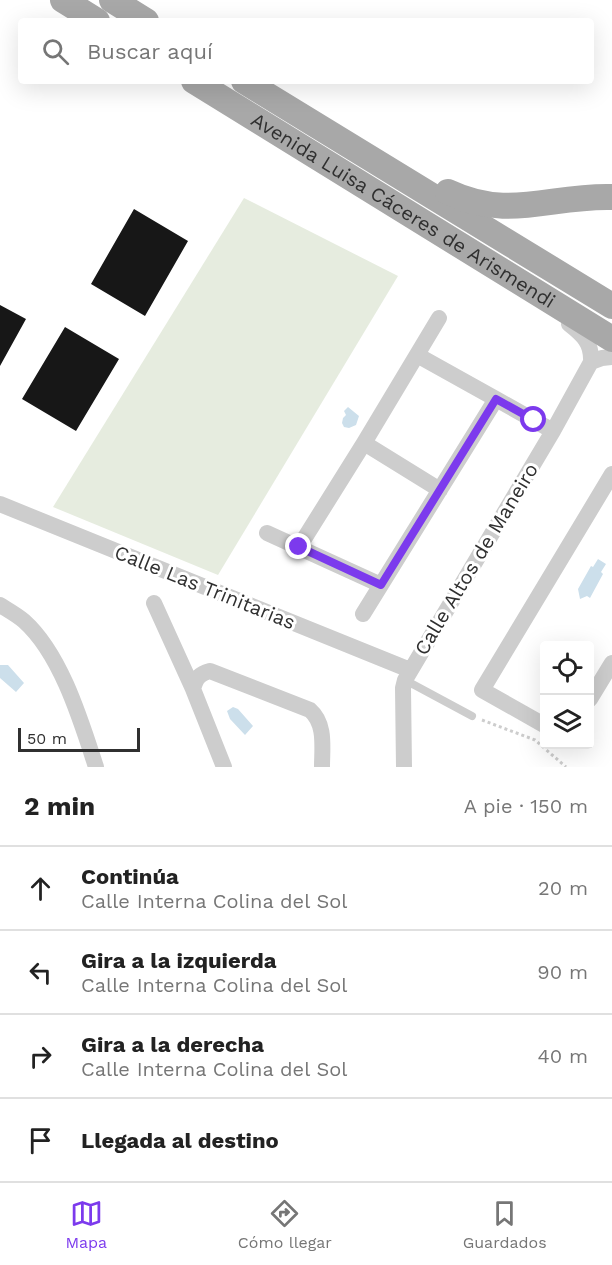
<!DOCTYPE html>
<html lang="es">
<meta charset="utf-8">
<style>
body{margin:0;font-family:"Work Sans",sans-serif;background:#f6f6f6;color:#222}
.controls{position:absolute;right:18px;bottom:18px;display:grid;overflow:hidden;border-radius:6px;box-shadow:0 6px 24px #0002}
.controls button{width:54px;height:54px;display:grid;place-items:center;padding:0;border:0;border-bottom:2px solid #e0e0e0;background:#fff;color:#222;font:30px sans-serif}
.scale{position:absolute;left:18px;bottom:15px;width:122px;box-sizing:border-box;padding-left:6px;border:3px solid #303030;border-top:0;font-size:16px;line-height:21px;white-space:nowrap;color:#303030;-webkit-text-stroke:4px #fff;paint-order:stroke}
.stop{position:absolute;width:18px;height:18px;margin:-14px;border:4px solid #7c3aed;border-radius:50%;background:#fff}
.stop.end{background:#7c3aed;border-color:#fff;box-shadow:0 2px 6px #0008}
.list{margin:0;padding:0;list-style:none}
h2{display:flex;justify-content:space-between;align-items:center;height:78px;margin:0;padding:0 24px;font-size:26px}
h2 small{font-size:20px;font-weight:400;color:#767676}
.list li{display:grid;grid-template-columns:39px 1fr auto;gap:18px;align-items:center;box-sizing:border-box;height:84px;padding:0 24px;border-top:2px solid #e0e0e0}
.list b{display:block;font-size:22px;white-space:nowrap}
.list p{margin:0;font-size:20px;white-space:nowrap;color:#767676}
.list em{font-size:20px;font-style:normal;color:#767676}
.icon{flex:none;width:33px;height:33px;fill:none;stroke:currentColor;stroke-width:2;stroke-linecap:round;stroke-linejoin:round}
.map{position:relative;flex:none;width:612px;height:767px;overflow:hidden}
.search{position:absolute;background:#fff;box-shadow:0 6px 24px #0002;left:18px;right:18px;top:18px;height:66px;display:flex;align-items:center;gap:15px;box-sizing:border-box;padding:0 21px;border-radius:6px;color:#767676;font-size:22px}
.sheet{height:414px;background:#fff}
nav{display:flex;justify-content:space-around;align-items:center;box-sizing:border-box;height:84px;border-top:2px solid #e0e0e0;background:#fff;font-size:16px;color:#767676}
nav a{display:grid;justify-items:center;gap:3px}
nav .on{color:#7c3aed}
.map>svg:first-child{display:block}
.green{fill:#e6ecdf}
.water{fill:#ccdfeb}
.building{fill:#171717}
.lines{fill:none;stroke-linecap:round;stroke-linejoin:round}
.path{stroke:#cdcdcd;stroke-width:3;stroke-dasharray:3 3;stroke-linecap:butt}
.lane{stroke:#cdcdcd;stroke-width:8}
.street{stroke:#cdcdcd;stroke-width:16}
.primary{stroke:#a8a8a8;stroke-width:26}
.route{stroke:#7c3aed;stroke-width:8}
.labels{text-anchor:middle;stroke-width:6;stroke-linejoin:round;paint-order:stroke}
.street-label{font-size:20px;fill:#303030;stroke:#fff}
</style>
<div class="map">
<svg width="612" height="767" viewBox="0 0 612 767">
<rect width="100%" height="100%" fill="#fff"/>
<path class="green" d="M 244,198 L 398,276 L 218,575 L 53,507 Z"/>
<path class="water" d="M 348,407 L 359,416 L 356,425 L 349,428 L 344,427 L 342,423 L 343,418 L 346,415 L 344,411 Z
M 598,559 L 606,564 L 601,572 L 603,574 L 590,598 L 587,596 L 580,599 L 578,589 L 591,566 L 593,567 Z
M 0,665 L 8,665 L 24,683 L 16,692 L 0,678 Z
M 233,707 L 238,709 L 253,726 L 245,735 L 230,719 L 227,711 Z"/>
<path class="building" d="M 134,209 L 188,241 L 145,316 L 91,284 Z
M 0,305 L 26,319 L 0,366 Z
M 65,327 L 119,359 L 76,431 L 22,399 Z"/>
<g class="lines">
<path class="path" d="M 482,720 L 535,740 L 566,767"/>
<path class="lane" d="M 405,680 L 472,716"/>
<path class="street" d="M 417,355 L 496,399
M 591,362 L 602,358 L 612,357
M 364,443 L 440,490
M 0,504 L 410,670
M 267,533 L 381,585
M 299,547 L 364,443 L 439,318
M 154,603 L 193,689
M 0,605 C 8,610 17,615 24,621 C 61,654 81,721 96,767
M 363,614 L 496,399 L 553,431
M 590,699 L 612,663
M 544,725 L 482,690 L 612,474
M 224,767 L 193,689 C 196,678 199,674 210,671 L 310,710 C 326,724 322,747 322,767
M 404,767 L 403,688 L 405,680 L 553,431 L 591,362 C 592,343 583,335 569,324"/>
<g class="primary">
<path d="M 63,0 L 97,21"/>
<path d="M 112,0 L 146,21"/>
<path id="s1" d="M 194,81 L 612,339"/>
<path d="M 244,81 L 612,306"/>
<path d="M 448,192 C 509,221 550,195 612,197"/>
</g>
</g>
<g class="lines">
<path class="route" d="M 299,547 L 381,585 L 496,399 L 534,420"/>
</g>
<g class="labels">
<g class="street-label">
<text dy="7" stroke="none"><textPath href="#s1" startOffset="246">Avenida Luisa Cáceres de Arismendi</textPath></text>
<text transform="translate(476 559) rotate(-59)" y="7">Calle Altos de Maneiro</text>
<text transform="translate(205 587) rotate(22)" y="7">Calle Las Trinitarias</text>
</g>
</g>
</svg>
<div class="controls">
<button><svg class="icon" aria-label="locate" viewBox="0 0 24 24"><circle cx="12" cy="12" r="6"/><path d="M12 2v4M12 18v4M2 12h4M18 12h4"/></svg></button>
<button><svg class="icon" aria-label="layers" viewBox="0 0 24 24"><path d="M12 4l9 5-9 5-9-5zM3 14l9 5 9-5"/></svg></button>
</div>
<div class="scale">50 m</div>
<div class="stop" style="left:534px;top:420px"></div>
<div class="stop end" style="left:299px;top:547px"></div>
<div class="search"><svg class="icon" aria-label="search" viewBox="0 0 24 24"><circle cx="10" cy="10" r="6"/><path d="M15 15l6 6"/></svg>Buscar aquí</div>
</div>
<section class="sheet">
<h2>2 min<small>A pie · 150 m</small></h2>
<ul class="list">
<li><svg class="icon" aria-label="ahead" viewBox="0 0 24 24"><path d="M12 20V5M6 11l6-6 6 6"/></svg><div><b>Continúa</b><p>Calle Interna Colina del Sol</p></div><em>20 m</em></li>
<li><svg class="icon" aria-label="left" viewBox="0 0 24 24"><path d="M17 20v-9H6M10 6l-5 5 5 5"/></svg><div><b>Gira a la izquierda</b><p>Calle Interna Colina del Sol</p></div><em>90 m</em></li>
<li><svg class="icon" aria-label="right" viewBox="0 0 24 24"><path d="M7 20v-9h11M14 6l5 5-5 5"/></svg><div><b>Gira a la derecha</b><p>Calle Interna Colina del Sol</p></div><em>40 m</em></li>
<li><svg class="icon" aria-label="arrive" viewBox="0 0 24 24"><path d="M6 21V4h12l-3 4 3 4H6"/></svg><div><b>Llegada al destino</b></div></li>
</ul>
</section>
<nav>
<a class="on"><svg class="icon" aria-label="map" viewBox="0 0 24 24"><path d="M3 6l6-2 6 2 6-2v14l-6 2-6-2-6 2zM9 4v14M15 6v14"/></svg>Mapa</a>
<a><svg class="icon" aria-label="directions" viewBox="0 0 24 24"><path d="M12 3l9 9-9 9-9-9zM9 14v-3h6M13 9l2 2-2 2"/></svg>Cómo llegar</a>
<a><svg class="icon" aria-label="saved" viewBox="0 0 24 24"><path d="M7 4h10v16l-5-4-5 4z"/></svg>Guardados</a>
</nav>
